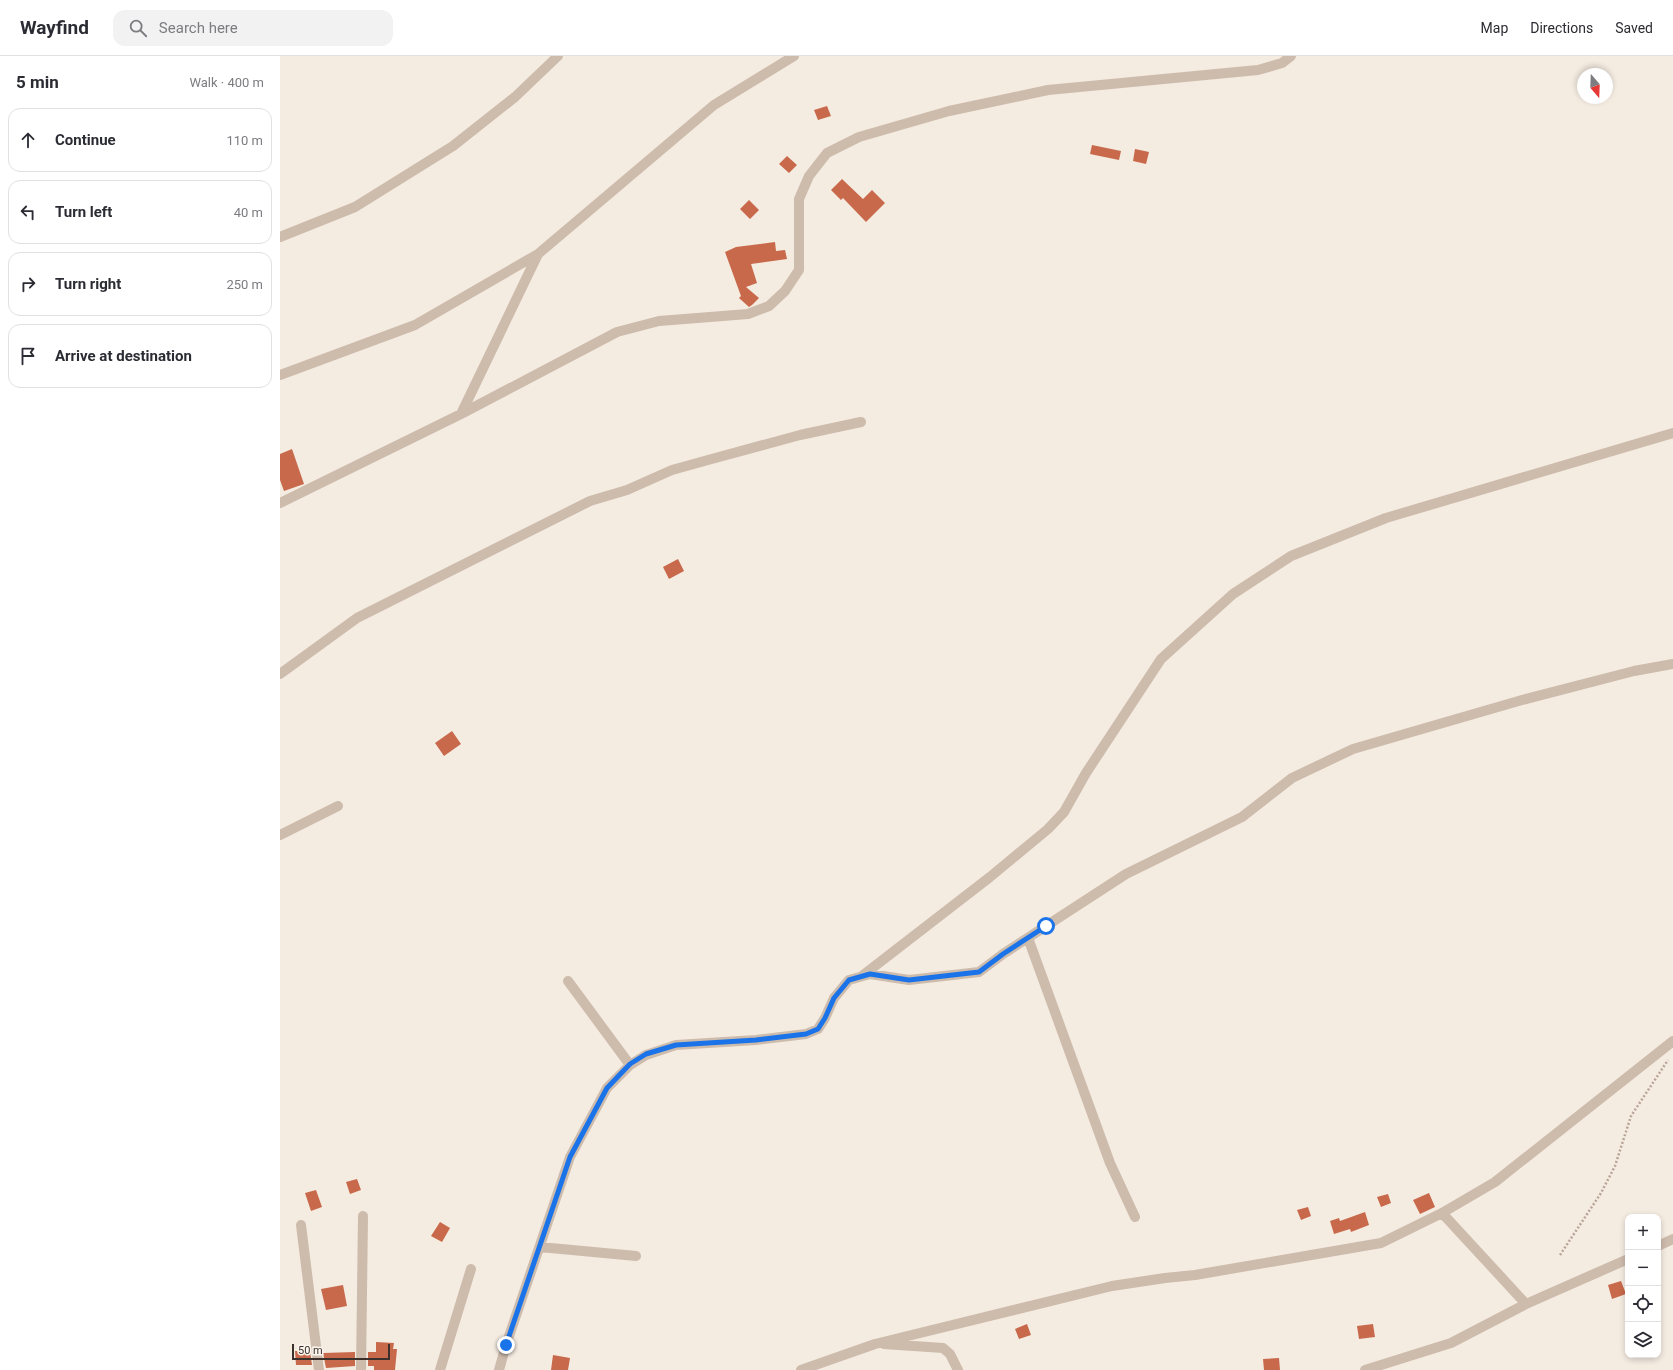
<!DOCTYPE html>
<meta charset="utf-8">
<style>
body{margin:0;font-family:Roboto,sans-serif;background:#f2f2f3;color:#2b2b33}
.controls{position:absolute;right:12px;bottom:12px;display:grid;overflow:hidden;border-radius:8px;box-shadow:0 2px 6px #0003}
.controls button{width:36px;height:36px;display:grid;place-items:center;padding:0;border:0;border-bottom:1px solid #e1e1e2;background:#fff;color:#2b2b33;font:20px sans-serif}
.compass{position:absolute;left:1297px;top:12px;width:36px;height:36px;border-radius:50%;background:#fff;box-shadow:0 2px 6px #0003;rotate:161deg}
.scale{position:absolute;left:12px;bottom:10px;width:98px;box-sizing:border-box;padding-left:4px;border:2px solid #3b302b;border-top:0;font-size:11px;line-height:14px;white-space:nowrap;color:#3b302b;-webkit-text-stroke:3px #fbf5ee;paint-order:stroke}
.stop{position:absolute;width:12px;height:12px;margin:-9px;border:3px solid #1a73e8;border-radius:50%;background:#fff}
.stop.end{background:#1a73e8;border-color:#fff;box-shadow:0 1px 4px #0008}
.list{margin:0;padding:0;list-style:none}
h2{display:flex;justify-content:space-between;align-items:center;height:52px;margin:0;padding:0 16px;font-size:17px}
h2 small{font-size:13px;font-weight:400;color:#7c7c81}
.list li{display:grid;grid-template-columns:26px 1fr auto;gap:12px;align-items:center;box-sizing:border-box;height:64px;margin:0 8px 8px;padding:0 8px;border:1px solid #e1e1e2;border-radius:12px}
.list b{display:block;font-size:15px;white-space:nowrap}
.list em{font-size:13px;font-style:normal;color:#7c7c81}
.icon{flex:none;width:22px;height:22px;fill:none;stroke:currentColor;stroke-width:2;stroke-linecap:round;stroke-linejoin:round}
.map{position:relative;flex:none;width:1393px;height:1314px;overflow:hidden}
header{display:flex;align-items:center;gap:24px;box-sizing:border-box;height:56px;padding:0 20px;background:#fff;border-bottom:1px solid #e1e1e2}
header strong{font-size:19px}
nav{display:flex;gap:22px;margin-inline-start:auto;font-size:14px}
.search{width:280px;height:36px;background:#f2f2f3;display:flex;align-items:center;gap:10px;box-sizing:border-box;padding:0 14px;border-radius:12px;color:#7c7c81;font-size:15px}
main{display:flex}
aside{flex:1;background:#fff}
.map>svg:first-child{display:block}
.building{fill:#c8694b}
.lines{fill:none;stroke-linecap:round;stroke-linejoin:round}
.path{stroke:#b9a596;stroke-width:2.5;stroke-dasharray:2 2;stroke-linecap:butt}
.minor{stroke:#cdbbac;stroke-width:10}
.route{stroke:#1a73e8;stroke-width:5}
</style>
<header>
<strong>Wayfind</strong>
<div class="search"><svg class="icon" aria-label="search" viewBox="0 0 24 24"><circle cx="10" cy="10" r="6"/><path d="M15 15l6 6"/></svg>Search here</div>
<nav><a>Map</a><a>Directions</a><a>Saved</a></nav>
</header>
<main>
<aside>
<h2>5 min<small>Walk · 400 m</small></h2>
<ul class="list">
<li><svg class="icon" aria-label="ahead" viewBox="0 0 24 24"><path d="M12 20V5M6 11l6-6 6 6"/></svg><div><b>Continue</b></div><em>110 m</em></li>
<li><svg class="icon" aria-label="left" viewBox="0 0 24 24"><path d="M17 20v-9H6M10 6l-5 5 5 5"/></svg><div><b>Turn left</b></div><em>40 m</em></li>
<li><svg class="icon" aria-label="right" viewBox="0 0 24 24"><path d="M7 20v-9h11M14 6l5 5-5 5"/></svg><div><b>Turn right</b></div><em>250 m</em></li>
<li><svg class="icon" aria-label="arrive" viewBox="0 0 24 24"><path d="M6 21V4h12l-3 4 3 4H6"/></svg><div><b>Arrive at destination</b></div></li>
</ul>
</aside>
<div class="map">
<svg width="1393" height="1314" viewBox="0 0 1393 1314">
<rect width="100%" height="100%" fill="#f4ebe1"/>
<path class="building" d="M 547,50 L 551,60 L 538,64 L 534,54 Z
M 812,89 L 841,95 L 839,104 L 810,98 Z
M 855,93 L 869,96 L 866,108 L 853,105 Z
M 507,100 L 517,109 L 509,117 L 499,108 Z
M 562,123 L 583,143 L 592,134 L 605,147 L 586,166 L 563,142 L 561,144 L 551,134 Z
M 469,144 L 479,154 L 470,163 L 460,153 Z
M 495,186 L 496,195 L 505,194 L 507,203 L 471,208 L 477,227 L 466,231 L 479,242 L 472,249 L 469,251 L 459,242 L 461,240 L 445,196 L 456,191 Z
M 12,393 L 24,428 L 4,435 L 0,424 L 0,398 Z
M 398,503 L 404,515 L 389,523 L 383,511 Z
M 172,675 L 181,688 L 164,700 L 155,687 Z
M 77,1123 L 81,1134 L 70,1138 L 66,1126 Z
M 36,1134 L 42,1151 L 31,1155 L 25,1137 Z
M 1149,1137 L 1155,1151 L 1140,1158 L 1133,1144 Z
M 1108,1138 L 1111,1147 L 1101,1151 L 1097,1141 Z
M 1028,1151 L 1031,1160 L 1021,1164 L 1017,1154 Z
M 1085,1156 L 1089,1169 L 1071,1176 L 1070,1173 L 1054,1178 L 1050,1165 L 1059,1162 L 1060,1165 Z
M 160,1166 L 170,1172 L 162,1186 L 151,1180 Z
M 1341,1225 L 1346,1238 L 1332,1243 L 1328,1229 Z
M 63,1229 L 67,1250 L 46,1254 L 41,1233 Z
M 747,1268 L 751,1279 L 739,1283 L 735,1273 Z
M 1093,1268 L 1095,1281 L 1079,1283 L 1077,1270 Z
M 96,1286 L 114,1287 L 113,1293 L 117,1293 L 115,1314 L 94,1314 L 94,1310 L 88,1310 L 88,1296 L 96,1296 Z
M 15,1295 L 30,1295 L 32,1309 L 16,1309 Z
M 75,1296 L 75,1310 L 46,1312 L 43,1297 Z
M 273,1299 L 290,1302 L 288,1314 L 271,1314 Z
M 999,1302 L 1000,1314 L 984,1314 L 983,1303 Z"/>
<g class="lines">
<path class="path" d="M 1280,1199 L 1321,1137 L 1335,1110 L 1351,1060 L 1388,1004"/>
<path class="minor" d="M 0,181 L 75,151 L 173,90 L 235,41 L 278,0
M 0,319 L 135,269 L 258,198 L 434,49 L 514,0
M 181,358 L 258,198
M 0,447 L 181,358 L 337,276 L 379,265 L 468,258 L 489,250 L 505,235 L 519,214 L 519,143 L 529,120 L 547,97 L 579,81 L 669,55 L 768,34 L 978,14 L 1002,7 L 1011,0
M 0,618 L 77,562 L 310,445 L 347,434 L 392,414 L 428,404 L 520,379 L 581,366
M 0,779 L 58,750
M 748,882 L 830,1107 L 855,1161
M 582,920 L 710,821 L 768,773 L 784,756 L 806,717 L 881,603 L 953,538 L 1011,500 L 1106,462 L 1393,377
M 288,925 L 350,1009
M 1162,1157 L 1246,1248
M 21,1169 L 39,1314
M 1378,1190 L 1393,1183
M 260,1191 L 356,1200
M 604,1288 L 663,1292 L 670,1298 L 678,1314
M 81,1314 L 83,1160
M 160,1314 L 191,1213
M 219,1314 L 226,1289 L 290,1101 L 327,1032 L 350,1009 L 366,999 L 396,989 L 476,984 L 526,978 L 538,973 L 545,962 L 554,942 L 569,924 L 590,918 L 629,924 L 699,916 L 723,898 L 846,818 L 962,761 L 1012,722 L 1073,693 L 1242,644 L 1354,615 L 1393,608
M 521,1314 L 595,1288 L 832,1230 L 885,1222 L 915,1219 L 1101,1187 L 1162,1157 L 1215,1126 L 1393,985
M 1085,1314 L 1171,1287 L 1246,1248 L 1348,1203"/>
</g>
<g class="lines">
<path class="route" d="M 226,1289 L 290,1101 L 327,1032 L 350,1008 L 366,998 L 396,989 L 476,984 L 526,978 L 538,973 L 545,962 L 554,942 L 569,924 L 590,918 L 629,924 L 699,916 L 723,898 L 766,870"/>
</g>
</svg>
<div class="controls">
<button>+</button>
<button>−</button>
<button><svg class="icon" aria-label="locate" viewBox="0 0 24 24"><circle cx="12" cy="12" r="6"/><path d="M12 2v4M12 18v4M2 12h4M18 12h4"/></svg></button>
<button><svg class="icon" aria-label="layers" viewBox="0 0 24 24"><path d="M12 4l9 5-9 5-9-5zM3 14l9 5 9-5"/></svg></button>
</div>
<svg class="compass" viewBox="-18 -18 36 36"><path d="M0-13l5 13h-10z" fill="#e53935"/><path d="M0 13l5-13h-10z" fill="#7c7c81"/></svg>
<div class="scale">50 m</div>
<div class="stop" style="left:766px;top:870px"></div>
<div class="stop end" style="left:226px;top:1289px"></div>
</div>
</main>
